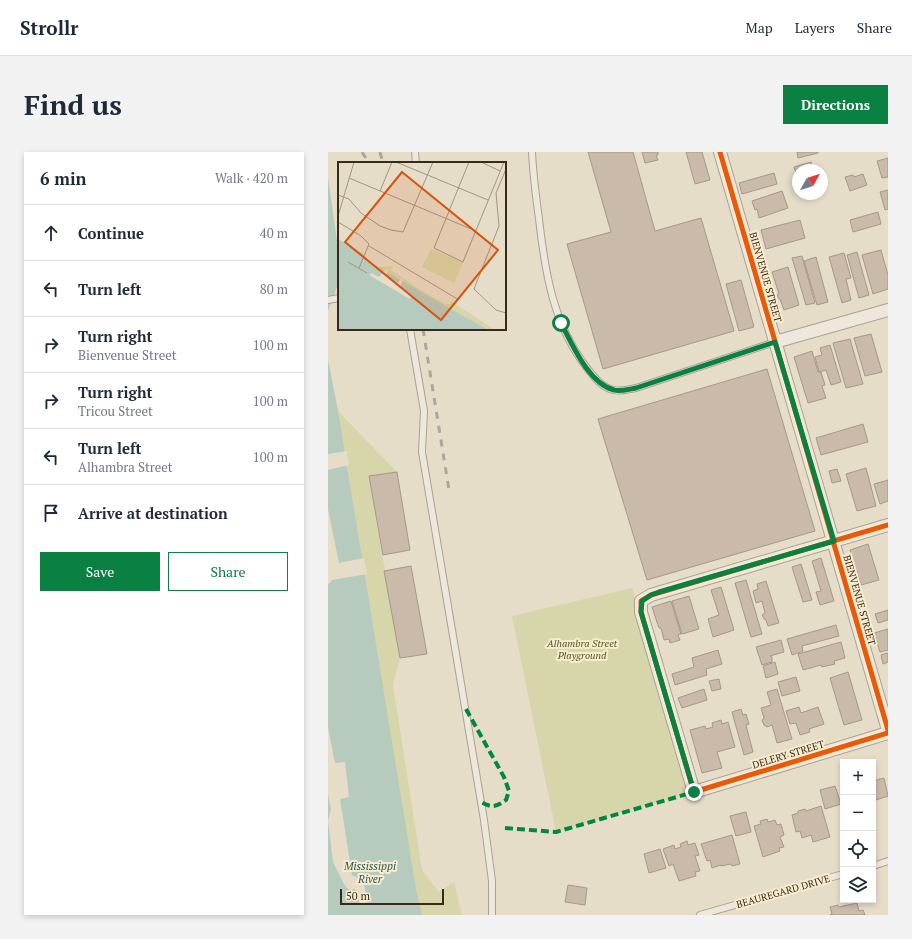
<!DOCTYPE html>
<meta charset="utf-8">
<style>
body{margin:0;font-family:"PT Serif",serif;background:#f2f2f3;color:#1f2937}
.controls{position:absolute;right:12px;bottom:12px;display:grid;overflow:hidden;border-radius:0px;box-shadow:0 2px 6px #0003}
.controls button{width:36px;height:36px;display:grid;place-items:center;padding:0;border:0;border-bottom:1px solid #e0e1e3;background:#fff;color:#1f2937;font:20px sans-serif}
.compass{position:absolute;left:464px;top:12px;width:36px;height:36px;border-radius:50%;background:#fff;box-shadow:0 2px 6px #0003;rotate:51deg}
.scale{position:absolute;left:12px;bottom:10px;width:104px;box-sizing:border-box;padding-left:4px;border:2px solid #39291b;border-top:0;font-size:11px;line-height:14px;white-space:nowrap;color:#39291b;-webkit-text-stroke:3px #f8ecce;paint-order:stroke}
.stop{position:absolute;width:12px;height:12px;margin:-9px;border:3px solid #0b8043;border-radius:50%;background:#fff}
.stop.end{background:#0b8043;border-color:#fff;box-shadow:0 1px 4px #0008}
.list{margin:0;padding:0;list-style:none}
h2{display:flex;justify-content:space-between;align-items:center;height:52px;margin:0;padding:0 16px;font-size:17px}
h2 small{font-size:13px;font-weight:400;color:#747a83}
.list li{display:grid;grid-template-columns:26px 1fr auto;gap:12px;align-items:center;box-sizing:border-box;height:56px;padding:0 16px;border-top:1px solid #e0e1e3}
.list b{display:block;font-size:15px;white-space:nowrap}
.list p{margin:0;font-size:13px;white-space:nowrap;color:#747a83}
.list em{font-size:13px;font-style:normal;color:#747a83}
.actions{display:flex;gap:8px;padding:12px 16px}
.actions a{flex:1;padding:9px 0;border:1px solid #0b8043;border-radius:0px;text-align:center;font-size:14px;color:#0b8043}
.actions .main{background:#0b8043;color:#fff}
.icon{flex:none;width:22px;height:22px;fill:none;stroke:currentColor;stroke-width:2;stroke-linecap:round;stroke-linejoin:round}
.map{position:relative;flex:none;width:560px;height:763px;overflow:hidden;border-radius:0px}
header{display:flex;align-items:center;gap:24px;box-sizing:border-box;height:56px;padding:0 20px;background:#fff;border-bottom:1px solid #e0e1e3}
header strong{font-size:19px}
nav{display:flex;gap:22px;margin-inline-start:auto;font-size:14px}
.intro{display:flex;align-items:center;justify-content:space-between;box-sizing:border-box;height:96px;padding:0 24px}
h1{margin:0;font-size:28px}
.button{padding:10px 18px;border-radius:0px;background:#0b8043;color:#fff;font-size:14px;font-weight:700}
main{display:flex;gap:24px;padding:0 24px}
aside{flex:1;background:#fff;border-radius:0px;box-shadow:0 2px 6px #0003}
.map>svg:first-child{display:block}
.green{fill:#d6d6aa}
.water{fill:#b6cbbe}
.pier{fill:#e6ddc9}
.building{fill:#c9baaa;stroke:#a69889}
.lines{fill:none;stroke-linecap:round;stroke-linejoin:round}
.service-casing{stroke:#aaa193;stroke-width:8}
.minor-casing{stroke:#aaa193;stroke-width:14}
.service{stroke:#ede7dc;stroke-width:6}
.minor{stroke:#ede7dc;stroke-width:12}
.rail{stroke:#aca79c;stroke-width:3;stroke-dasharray:7 7;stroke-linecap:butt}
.quiet{stroke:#00873e;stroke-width:4;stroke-dasharray:8 4;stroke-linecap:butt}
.cycleway-casing{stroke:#f8ecce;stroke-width:8}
.cycleway{stroke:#e8590c;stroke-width:5}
.route{stroke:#0b8043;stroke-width:5}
.labels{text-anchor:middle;stroke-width:4;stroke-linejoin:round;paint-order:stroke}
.street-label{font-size:10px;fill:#39291b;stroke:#f8ecce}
.park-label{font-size:10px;font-style:italic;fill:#4a581f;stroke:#f8ecce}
.water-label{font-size:11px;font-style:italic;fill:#285a57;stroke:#f8ecce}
.inset-road{fill:none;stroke:#a19583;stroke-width:1}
.view{fill:#d6540e;fill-opacity:0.15;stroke:#d6540e;stroke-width:2}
.inset-edge{fill:none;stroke:#39291b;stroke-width:2}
</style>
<header>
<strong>Strollr</strong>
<nav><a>Map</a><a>Layers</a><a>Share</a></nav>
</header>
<div class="intro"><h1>Find us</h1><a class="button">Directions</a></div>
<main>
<aside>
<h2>6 min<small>Walk · 420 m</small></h2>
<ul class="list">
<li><svg class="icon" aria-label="ahead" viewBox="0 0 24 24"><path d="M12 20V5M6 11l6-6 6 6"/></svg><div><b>Continue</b></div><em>40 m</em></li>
<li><svg class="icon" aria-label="left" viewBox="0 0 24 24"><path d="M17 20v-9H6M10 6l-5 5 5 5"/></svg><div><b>Turn left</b></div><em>80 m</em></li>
<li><svg class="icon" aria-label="right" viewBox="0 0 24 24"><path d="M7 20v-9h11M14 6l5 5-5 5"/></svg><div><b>Turn right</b><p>Bienvenue Street</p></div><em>100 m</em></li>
<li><svg class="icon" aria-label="right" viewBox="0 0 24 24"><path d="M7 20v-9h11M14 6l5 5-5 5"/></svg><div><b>Turn right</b><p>Tricou Street</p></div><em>100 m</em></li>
<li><svg class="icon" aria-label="left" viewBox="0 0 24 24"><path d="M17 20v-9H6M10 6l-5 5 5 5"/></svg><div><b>Turn left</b><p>Alhambra Street</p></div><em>100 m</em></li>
<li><svg class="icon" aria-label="arrive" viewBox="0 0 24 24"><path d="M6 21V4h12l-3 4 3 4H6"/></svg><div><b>Arrive at destination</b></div></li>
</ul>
<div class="actions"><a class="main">Save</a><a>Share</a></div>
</aside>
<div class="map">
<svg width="560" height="763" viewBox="0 0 560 763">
<rect width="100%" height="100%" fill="#e6ddc9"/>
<path class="green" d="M 0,208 L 10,259 L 69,320 L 41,324 L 72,506 L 65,533 L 94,718 L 111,740 L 126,730 L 134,763 L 67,763 L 0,318 Z
M 304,436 L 366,640 L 228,680 L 184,464 Z"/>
<path class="water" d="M 0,25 L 11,103 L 11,129 L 0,159 Z
M 0,208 L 10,259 L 88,737 L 94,763 L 0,763 Z"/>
<path class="pier" d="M 19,299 L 21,313 L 0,318 L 0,302 Z
M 0,357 L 11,411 L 36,406 L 39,422 L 4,428 L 0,433 Z
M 0,575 L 7,611 L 17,610 L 21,645 L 12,647 L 24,723 L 35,729 L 40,750 L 32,752 L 27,737 L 20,737 L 16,732 L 5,710 L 0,669 L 3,657 L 0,642 Z"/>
<path class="building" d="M 260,0 L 305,0 L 327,79 L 373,66 L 406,179 L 275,217 L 239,92 L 283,80 Z
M 314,0 L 330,0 L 330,3 L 328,3 L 330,8 L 317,11 Z
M 358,0 L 374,0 L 382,28 L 367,32 Z
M 469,0 L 490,0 L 490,1 L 470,6 Z
M 560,6 L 560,25 L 554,26 L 549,9 Z
M 483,10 L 485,18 L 470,18 L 470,27 L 466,15 Z
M 446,21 L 449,32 L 414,42 L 411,31 Z
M 535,22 L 539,33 L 522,39 L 517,25 L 525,23 L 526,25 Z
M 560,38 L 560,57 L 557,58 L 552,40 Z
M 454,39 L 460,56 L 431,66 L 429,57 L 427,58 L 424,49 Z
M 550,60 L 553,72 L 525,80 L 522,68 Z
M 472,68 L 477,86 L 438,97 L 433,78 Z
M 553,98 L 560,123 L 560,137 L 545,142 L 534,103 Z
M 529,100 L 541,143 L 531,146 L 519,103 Z
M 516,101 L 523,126 L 518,127 L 523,148 L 514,151 L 501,105 Z
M 474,104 L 487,151 L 478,153 L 464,106 Z
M 488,105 L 500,150 L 489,153 L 476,109 Z
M 460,115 L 471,153 L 456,158 L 452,147 L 451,147 L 449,143 L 451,142 L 444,120 Z
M 413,128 L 426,175 L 411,179 L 398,132 Z
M 543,182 L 554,220 L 537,224 L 526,186 Z
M 522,187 L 535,232 L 518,236 L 505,191 Z
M 502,193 L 513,230 L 503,233 L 498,218 L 491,220 L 487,205 L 494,203 L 492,196 Z
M 484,199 L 490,220 L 493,220 L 497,233 L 494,234 L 498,246 L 480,251 L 466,205 Z
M 439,217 L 487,379 L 319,428 L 270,267 Z
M 535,272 L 540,290 L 493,303 L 488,286 Z
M 538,316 L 548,354 L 529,359 L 518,322 Z
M 509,317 L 513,329 L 504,331 L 501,319 Z
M 69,320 L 82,398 L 55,403 L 41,324 Z
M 560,328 L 560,349 L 552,352 L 546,332 Z
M 540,392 L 551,428 L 533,433 L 522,398 Z
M 493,406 L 506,449 L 492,453 L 488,440 L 493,439 L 484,409 Z
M 473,412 L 484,448 L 475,450 L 464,415 Z
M 83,414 L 99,502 L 72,506 L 56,419 Z
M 418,428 L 434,482 L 423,485 L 407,431 Z
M 438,429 L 451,471 L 440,474 L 438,468 L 436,467 L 434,463 L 437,461 L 434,449 L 428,451 L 425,439 L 430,437 L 429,432 Z
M 393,435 L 406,478 L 385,485 L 380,467 L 391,463 L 383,438 Z
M 361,444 L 371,477 L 354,482 L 344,449 Z
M 343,449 L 353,482 L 350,483 L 352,488 L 342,491 L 341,487 L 336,488 L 333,476 L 331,476 L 324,455 Z
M 560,458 L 560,468 L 550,471 L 547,462 Z
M 508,473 L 511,484 L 474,494 L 475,499 L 464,503 L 459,487 Z
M 560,477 L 560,498 L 552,500 L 546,481 Z
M 453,488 L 456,500 L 442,504 L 444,505 L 444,510 L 434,513 L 428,495 Z
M 513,490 L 517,506 L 506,509 L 507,512 L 494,515 L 493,513 L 475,518 L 470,502 Z
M 390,498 L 394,512 L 378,517 L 379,523 L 347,533 L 344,522 L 366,515 L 364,506 Z
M 560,501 L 560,510 L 555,512 L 553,503 Z
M 447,510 L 450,522 L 438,526 L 435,514 Z
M 520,520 L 534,568 L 516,573 L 502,526 Z
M 468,525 L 472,539 L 454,544 L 450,530 Z
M 391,527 L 393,537 L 384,539 L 381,529 Z
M 376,537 L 379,548 L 354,556 L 350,546 Z
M 449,537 L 464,587 L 449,591 L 444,573 L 439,575 L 436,573 L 434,568 L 436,566 L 433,556 L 443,553 L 439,540 Z
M 471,555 L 473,561 L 490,555 L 496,572 L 481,577 L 482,580 L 472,583 L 468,571 L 462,572 L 458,559 Z
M 413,557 L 415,563 L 418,562 L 421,572 L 418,573 L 425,600 L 416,603 L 404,560 Z
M 393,568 L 394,572 L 400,570 L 407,595 L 389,600 L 394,616 L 374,621 L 362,578 L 377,574 L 378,577 L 385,575 L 384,571 Z
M 556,626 L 560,644 L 545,649 L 545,629 Z
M 507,634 L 513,652 L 497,657 L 492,638 Z
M 493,654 L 502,685 L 485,690 L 483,683 L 474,686 L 472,679 L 468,680 L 464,663 L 470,661 L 470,659 L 477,657 L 478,659 Z
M 418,660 L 423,680 L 408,684 L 402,664 Z
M 439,667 L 440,670 L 447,668 L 449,673 L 453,672 L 456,683 L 452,685 L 456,695 L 451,696 L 452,699 L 435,705 L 426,674 L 433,672 L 432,669 Z
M 404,683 L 412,712 L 404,714 L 403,712 L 393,714 L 393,713 L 384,716 L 382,708 L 379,709 L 373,692 Z
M 359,689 L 360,693 L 367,691 L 371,703 L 367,704 L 372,719 L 367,720 L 368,724 L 351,729 L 345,712 L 341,714 L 335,697 L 346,693 L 347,697 L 353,695 L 352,692 Z
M 332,697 L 338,716 L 321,721 L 316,702 Z
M 240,733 L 259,736 L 257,753 L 237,750 Z
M 529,751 L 531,759 L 535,758 L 537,763 L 502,763 L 504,762 L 502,755 L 510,753 L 511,755 Z"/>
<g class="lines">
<defs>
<path id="service" d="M 87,0 L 88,11
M 204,0 C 205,22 208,45 211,67 C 217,120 225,172 259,216 C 266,225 274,236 286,238 C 293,240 301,237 308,236 L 447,190
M 0,148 L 11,146
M 82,177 L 96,259 L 94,300 L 156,668 L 164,729 L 164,763
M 545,714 L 560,709
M 372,763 L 515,722"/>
<path id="minor" d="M 392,0 L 560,578
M 447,190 L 560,158
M 560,373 L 323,443 L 313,449 L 313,460 L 366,640 L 560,581"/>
</defs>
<use href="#service" class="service-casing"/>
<use href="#minor" class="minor-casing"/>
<use href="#service" class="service"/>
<use href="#minor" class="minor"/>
<path class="rail" d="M 34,0 L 41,11
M 52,0 L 55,11
M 95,177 L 121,338"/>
<path class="quiet" d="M 138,557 L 176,625 L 181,639 L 178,648 C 169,655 163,656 153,650
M 177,676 L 228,680 L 366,640"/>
<defs>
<path id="cycleway" d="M 392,0 L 560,578
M 560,373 L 323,443 L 313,449 L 313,460 L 366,640 L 560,581"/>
</defs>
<use href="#cycleway" class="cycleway-casing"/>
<use href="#cycleway" class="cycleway"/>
</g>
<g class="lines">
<path class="route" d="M 233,171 C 244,192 261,232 286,238 C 292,240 301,237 308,236 L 447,190 L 506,389 L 331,440 L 323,443 L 314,449 L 313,460 L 315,467 L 366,640"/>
</g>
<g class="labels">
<g class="street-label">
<text transform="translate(438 125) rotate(74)" y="4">BIENVENUE STREET</text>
<text transform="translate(532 448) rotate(74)" y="4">BIENVENUE STREET</text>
<text transform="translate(460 602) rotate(-17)" y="4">DELERY STREET</text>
<text transform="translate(455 739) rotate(-16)" y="4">BEAUREGARD DRIVE</text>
</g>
<g class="park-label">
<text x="254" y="495">Alhambra Street<tspan x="254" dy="12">Playground</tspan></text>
</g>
<g class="water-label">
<text x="42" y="718">Mississippi<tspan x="42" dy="13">River</tspan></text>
</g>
</g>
<g transform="translate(10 10)">
<rect width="168" height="168" fill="#e6ddc9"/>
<path d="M 93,87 L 125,100 L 116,121 L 84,105 ZM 24,91 L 29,99 L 41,105 L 55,104 L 53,108 L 81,127 L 107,142 L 112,142 L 112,139 L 116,141 L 157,168 L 138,168 L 23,99 Z" fill="#d6d6aa"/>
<path d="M 0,77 L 24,91 L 29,99 L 150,168 L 0,168 Z" fill="#b6cbbe"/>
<path d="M 48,107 L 50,108 L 48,114 L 60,121 L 63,116 L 65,117 L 62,125 L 74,133 L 72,137 L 31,113 L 33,111 L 41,115 Z" fill="#e6ddc9"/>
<path class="inset-road" d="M 58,0 L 150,38M 131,0 L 96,86 L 125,100 L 166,0M 143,0 L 162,9M 168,7 L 158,31 L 161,64 L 136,127 L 158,148 L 168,151M 11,16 L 138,69M 42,29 L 54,0M 0,33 L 11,37 L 23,51 L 42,64 L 53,68 L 65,70 L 95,0M 0,54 L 16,0M 0,60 L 23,74 L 31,82 L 21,106M 31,84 L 121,138M 168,91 L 168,108M 10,100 L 29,111"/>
<path class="view" d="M 64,10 L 160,88 L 103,158 L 7,80 Z"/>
<rect width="168" height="168" class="inset-edge"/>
</g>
</svg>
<div class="controls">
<button>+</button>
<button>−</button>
<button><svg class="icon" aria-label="locate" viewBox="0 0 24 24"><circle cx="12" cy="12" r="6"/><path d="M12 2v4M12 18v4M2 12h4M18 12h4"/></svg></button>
<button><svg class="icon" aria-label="layers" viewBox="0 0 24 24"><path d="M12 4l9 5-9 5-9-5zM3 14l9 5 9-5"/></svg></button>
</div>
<svg class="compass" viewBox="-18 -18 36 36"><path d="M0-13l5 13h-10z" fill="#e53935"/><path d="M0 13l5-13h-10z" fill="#747a83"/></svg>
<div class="scale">50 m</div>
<div class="stop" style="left:233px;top:171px"></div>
<div class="stop end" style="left:366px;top:640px"></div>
</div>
</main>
